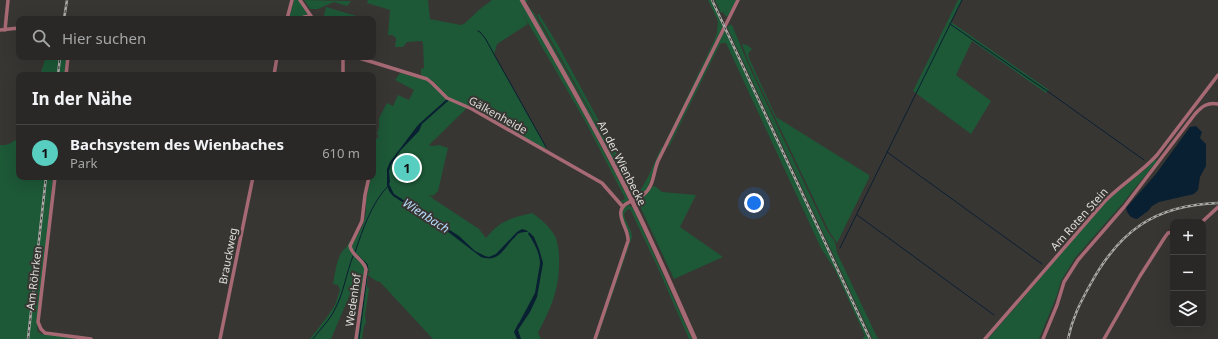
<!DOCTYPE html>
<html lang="de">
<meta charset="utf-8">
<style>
body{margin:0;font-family:"Noto Sans",sans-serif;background:#32302e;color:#f1f3f6}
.controls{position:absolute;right:12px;bottom:12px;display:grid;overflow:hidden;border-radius:8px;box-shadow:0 4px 16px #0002}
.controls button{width:36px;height:36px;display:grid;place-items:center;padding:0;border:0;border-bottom:1px solid #464443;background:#2a2826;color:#f1f3f6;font:20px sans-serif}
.you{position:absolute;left:754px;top:203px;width:14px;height:14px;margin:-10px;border:3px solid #fff;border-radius:50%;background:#1a73e8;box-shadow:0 0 0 6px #1a73e833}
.badge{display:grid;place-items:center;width:26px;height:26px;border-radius:50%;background:#58cec0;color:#111;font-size:13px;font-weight:700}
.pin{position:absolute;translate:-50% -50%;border:2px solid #fff;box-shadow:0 1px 4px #0006}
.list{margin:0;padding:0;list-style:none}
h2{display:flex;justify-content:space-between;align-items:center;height:52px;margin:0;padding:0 16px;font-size:17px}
h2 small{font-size:13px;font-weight:400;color:#a5a6a7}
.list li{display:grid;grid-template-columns:26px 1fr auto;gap:12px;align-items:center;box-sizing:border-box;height:56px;padding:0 16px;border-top:1px solid #464443}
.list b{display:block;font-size:15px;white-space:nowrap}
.list p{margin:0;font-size:13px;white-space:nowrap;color:#a5a6a7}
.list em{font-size:13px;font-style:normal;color:#a5a6a7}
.icon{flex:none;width:22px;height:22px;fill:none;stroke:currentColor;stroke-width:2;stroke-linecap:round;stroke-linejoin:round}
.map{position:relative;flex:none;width:1218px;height:339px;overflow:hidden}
.search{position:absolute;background:#2a2826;box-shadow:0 4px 16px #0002;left:16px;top:16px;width:360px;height:44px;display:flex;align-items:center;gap:10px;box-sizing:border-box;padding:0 14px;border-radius:8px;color:#a5a6a7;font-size:15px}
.panel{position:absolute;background:#2a2826;box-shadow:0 4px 16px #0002;left:16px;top:72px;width:360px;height:108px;border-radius:8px}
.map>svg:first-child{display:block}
.green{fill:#1d5837}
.water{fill:#091f32}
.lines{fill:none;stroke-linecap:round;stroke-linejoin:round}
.stream{stroke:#091f32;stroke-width:1}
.minor{stroke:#a76a75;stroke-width:3.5}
.tertiary{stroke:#a76a75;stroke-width:4.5}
.rail-casing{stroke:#abaaa7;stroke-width:2.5}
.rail{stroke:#383633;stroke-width:1;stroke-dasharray:3;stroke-linecap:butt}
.labels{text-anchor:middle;stroke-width:4;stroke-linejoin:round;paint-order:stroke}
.street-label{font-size:11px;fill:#deddda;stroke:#383633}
.water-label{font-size:12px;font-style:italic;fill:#b9dbfc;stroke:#383633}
</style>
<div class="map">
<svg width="1218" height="339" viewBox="0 0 1218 339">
<rect width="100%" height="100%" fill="#383633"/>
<path class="green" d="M 294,0 L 299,0 L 310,15 L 299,19 L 289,19 Z
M 304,0 L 351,1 L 347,6 L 334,2 L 318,9 L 310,9 Z
M 368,0 L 428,0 L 430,19 L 461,25 L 464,24 L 480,9 L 492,0 L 528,0 L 522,6 L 524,6 L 591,127 L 628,198 L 628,200 L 625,203 L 619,201 L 604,183 L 618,199 L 620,201 L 624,200 L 625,198 L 585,121 L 520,9 L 528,24 L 497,44 L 494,55 L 546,147 L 544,149 L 468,106 L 464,111 L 429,145 L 432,146 L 439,145 L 448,148 L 438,191 L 434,195 L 428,196 L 431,197 L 433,196 L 432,198 L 479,229 L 486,238 C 500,221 510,218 532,213 C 541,219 549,226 555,236 C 558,242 559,251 559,257 C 560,288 552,306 538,333 L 541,339 L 433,339 L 380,282 L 376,281 L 368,275 L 367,287 L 369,288 L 365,316 L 366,323 L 364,326 L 362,339 L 357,339 L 367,273 L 368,274 L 370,271 L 365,270 L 361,293 L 351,292 L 331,339 L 310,339 L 327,317 L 335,305 L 340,290 L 338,285 L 333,284 C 335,274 336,264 340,255 C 342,250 348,247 349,242 L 353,243 L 363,225 L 366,213 L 366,199 L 371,177 L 373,177 L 373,143 L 379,136 L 377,134 L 379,127 L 379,118 L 387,103 L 393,106 L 398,95 L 409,100 L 414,90 L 395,80 L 400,73 L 426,80 L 435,87 L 437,85 L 431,80 L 421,75 L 421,69 L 424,68 L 423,44 L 422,41 L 407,42 L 403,47 L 396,47 L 395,46 L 396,41 L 396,38 L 392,35 L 388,35 L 390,10 L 367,3 Z
M 708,0 L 711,0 L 723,26 L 664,146 L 664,145 L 714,41 L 717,32 L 718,21 Z
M 715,0 L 736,0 L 729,15 L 726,17 L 723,12 L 721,13 Z
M 958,0 L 962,0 L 951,22 L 1049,90 L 1046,93 L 972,41 L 956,75 L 991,101 L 971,134 L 913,91 Z
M 528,6 L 534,13 L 600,130 L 634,197 L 632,196 L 579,95 Z
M 326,7 L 360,17 L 359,19 L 323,19 Z
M 539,14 L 558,45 L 635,188 L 640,191 L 648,177 L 662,146 L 663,149 C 660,156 656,162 654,169 C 649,182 650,192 635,197 L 604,136 L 537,15 Z
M 730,25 L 732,25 L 749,66 L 827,231 L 835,242 L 837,253 L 878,339 L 872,339 L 872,338 L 727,27 Z
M 725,30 L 869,339 L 862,339 L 865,336 L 835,270 L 821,248 L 726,43 L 722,43 L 720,44 L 669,147 L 668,146 Z
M 742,44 L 747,45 L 753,50 L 751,50 L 748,54 L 749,58 L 776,117 L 869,175 L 869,178 L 837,243 L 829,231 L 749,63 Z
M 46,57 L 67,57 L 65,75 L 40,75 Z
M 19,136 L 19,177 L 53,177 L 37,331 L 41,334 L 75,338 L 75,339 L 0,339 L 0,145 C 7,146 15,142 19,136 Z
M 1155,159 L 1157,161 L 1123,203 L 1075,258 L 1061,281 L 1057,295 L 1039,339 L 988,339 L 1107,200 L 1147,168 Z
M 655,186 L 662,192 L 696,195 L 680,227 L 723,257 L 674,279 L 638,202 L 641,199 L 644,199 L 643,198 L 652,187 Z
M 629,205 L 632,207 L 635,212 L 692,339 L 689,339 L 658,268 L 630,209 L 627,210 L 624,214 C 625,222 632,229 632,237 L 597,339 L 596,339 L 630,240 C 630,227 619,221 623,208 Z"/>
<path class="water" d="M 447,99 L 449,100 L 422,124 L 419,131 L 400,151 L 391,165 L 389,171 L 390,182 L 389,184 L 394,194 L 459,236 L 475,251 L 485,256 L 489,257 L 496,254 L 517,232 L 522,229 L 528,231 L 527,232 C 526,232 521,232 520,233 C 517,233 516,237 513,239 C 503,249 499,263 481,257 L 443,228 L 393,196 L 389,191 L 387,185 L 387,169 L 390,162 L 418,125 Z
M 1196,126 L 1202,132 L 1200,138 L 1206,144 L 1206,166 L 1200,177 L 1198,190 L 1194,194 L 1159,202 L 1152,206 L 1148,211 L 1137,219 C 1131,218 1127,214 1126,208 L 1156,174 L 1190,127 Z
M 529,232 L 534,237 L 539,249 L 543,263 L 537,297 L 530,312 L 518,330 L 521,339 L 517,339 L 514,332 L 518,324 L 519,323 L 535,293 L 540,264 C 540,253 534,242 528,234 Z"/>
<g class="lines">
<path class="stream" d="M 950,24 L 1050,93 L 1144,160
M 478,31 L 480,32 L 485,38 L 546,147
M 887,152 L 1042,264
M 857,215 L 994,315
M 840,248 L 962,0
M 355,252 C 363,229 371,204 388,186
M 355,253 L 367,264 L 368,269
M 313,339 C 320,329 330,320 335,309 C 344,292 346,274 353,256
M 359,339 L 367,275"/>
<path class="minor" d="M 300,0 L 313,19
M 287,19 L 292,0
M 300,19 L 304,17 L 311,16
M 0,30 L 19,28
M 5,30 L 8,0
M 356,57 L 427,79 L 432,83 L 447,98 L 472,109 L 602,183 L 623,207
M 66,75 L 68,57
M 274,75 L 277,57
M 343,75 L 343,57
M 55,177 L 38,322 L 41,329 L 45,333 L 91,339
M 1202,222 L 1218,207
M 220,339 L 253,177
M 356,339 L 366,269 C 363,259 352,256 350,246 L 362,221 L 365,195 L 369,177
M 595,339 L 628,241 C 629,230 619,221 621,211 C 622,202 637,200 643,195 C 654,187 653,173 658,161 L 738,0
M 985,339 L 1104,202 C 1120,185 1141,173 1157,155 L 1218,75
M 1043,339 L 1057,305 L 1064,282 L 1078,260 L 1124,207 L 1195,114 C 1202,106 1208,102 1218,104
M 1104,339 L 1140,276 L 1165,237 L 1168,233 L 1173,232"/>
<path class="tertiary" d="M 522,0 C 556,59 590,118 621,179 C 648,231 671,285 695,339"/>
<defs>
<path id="rail" d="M 712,0 L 870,339
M 64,19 L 67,0
M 58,75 L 60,57
M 28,339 L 46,177
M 1068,339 C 1072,319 1080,303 1090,285 C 1119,231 1155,205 1218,203"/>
</defs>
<use href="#rail" class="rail-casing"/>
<use href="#rail" class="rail"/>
</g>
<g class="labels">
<g class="street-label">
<text transform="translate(498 115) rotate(29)" y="4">Gälkenheide</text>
<text transform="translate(622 163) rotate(63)" y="4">An der Wienbecke</text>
<text transform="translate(1079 219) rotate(-48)" y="4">Am Roten Stein</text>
<text transform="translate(228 256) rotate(-79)" y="4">Brauckweg</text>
<text transform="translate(34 278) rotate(-83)" y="4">Am Röhrken</text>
<text transform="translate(353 300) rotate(-82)" y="4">Wedenhof</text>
</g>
<g class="water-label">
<text transform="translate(426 216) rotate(33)" y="4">Wienbach</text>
</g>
</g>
</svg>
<div class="controls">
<button>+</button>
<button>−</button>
<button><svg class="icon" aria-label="layers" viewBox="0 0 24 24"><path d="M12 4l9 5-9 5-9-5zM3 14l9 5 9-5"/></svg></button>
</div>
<div class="you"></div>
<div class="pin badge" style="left:407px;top:168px">1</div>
<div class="search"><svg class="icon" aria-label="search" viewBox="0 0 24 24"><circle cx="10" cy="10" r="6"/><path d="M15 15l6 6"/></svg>Hier suchen</div>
<section class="panel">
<h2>In der Nähe<small></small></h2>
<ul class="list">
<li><span class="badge">1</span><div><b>Bachsystem des Wienbaches</b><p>Park</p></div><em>610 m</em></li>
</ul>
</section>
</div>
